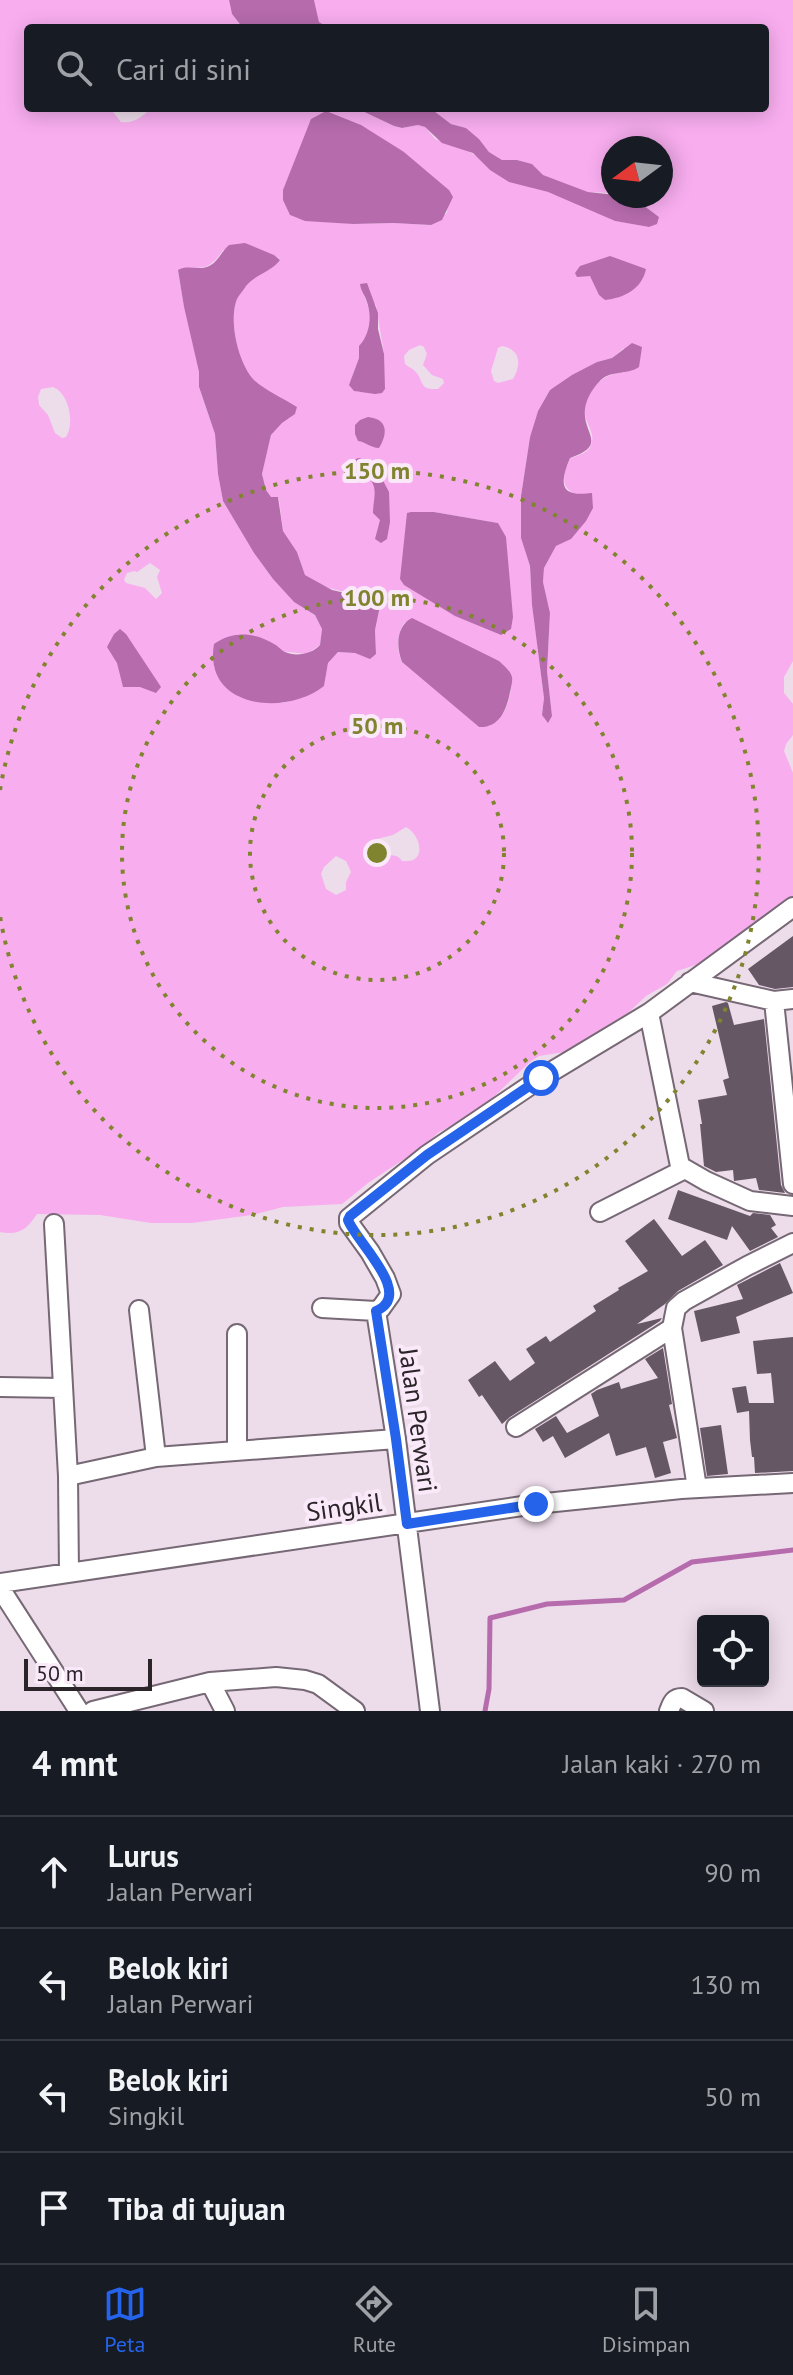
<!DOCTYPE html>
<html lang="id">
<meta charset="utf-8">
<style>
body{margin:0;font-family:"PT Sans",sans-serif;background:#20242c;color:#f1f3f6}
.controls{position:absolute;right:24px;bottom:24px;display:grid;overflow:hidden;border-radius:8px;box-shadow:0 4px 20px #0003}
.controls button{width:72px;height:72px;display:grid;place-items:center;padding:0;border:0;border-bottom:2px solid #363941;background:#171b24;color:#f1f3f6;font:40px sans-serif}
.compass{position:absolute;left:601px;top:136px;width:72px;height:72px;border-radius:50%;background:#171b24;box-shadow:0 4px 20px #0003;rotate:255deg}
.scale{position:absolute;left:24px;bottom:20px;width:128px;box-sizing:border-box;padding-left:8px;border:4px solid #2b252a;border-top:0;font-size:22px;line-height:28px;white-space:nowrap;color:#2b252a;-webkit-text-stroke:6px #fae9f8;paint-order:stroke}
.stop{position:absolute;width:24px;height:24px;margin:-18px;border:6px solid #2563eb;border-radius:50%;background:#fff}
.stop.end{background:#2563eb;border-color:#fff;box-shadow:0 2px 8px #0008}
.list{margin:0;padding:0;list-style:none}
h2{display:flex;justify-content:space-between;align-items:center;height:104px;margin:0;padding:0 32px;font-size:34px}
h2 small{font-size:26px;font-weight:400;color:#9ea1a6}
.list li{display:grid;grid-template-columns:52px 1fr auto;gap:24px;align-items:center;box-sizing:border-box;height:112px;padding:0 32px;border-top:2px solid #363941}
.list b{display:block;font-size:30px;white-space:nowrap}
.list p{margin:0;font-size:26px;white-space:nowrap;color:#9ea1a6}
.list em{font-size:26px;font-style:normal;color:#9ea1a6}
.icon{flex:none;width:44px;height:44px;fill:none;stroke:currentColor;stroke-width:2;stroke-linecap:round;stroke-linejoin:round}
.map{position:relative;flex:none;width:793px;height:1711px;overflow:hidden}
.search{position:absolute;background:#171b24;box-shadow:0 4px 20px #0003;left:24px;right:24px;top:24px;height:88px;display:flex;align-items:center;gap:20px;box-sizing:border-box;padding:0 28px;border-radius:8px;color:#9ea1a6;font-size:30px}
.sheet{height:552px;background:#171b24}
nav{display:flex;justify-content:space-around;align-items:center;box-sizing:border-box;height:112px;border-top:2px solid #363941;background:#171b24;font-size:22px;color:#9ea1a6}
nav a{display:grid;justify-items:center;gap:4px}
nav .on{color:#2563eb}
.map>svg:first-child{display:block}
.green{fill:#f8adef;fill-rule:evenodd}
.water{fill:#b66bad}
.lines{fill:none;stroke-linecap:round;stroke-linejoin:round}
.stream{stroke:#b66bad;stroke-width:5}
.building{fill:#655763}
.minor-casing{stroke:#766874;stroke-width:22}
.minor{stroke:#fff;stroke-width:18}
.route{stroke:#2563eb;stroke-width:10}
.ring{fill:none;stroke:#81842e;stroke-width:4;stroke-dasharray:4 8}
.labels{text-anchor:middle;stroke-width:8;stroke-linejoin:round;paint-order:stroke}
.street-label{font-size:26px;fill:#2b252a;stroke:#fae9f8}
.centre{fill:#81842e;stroke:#fae9f8;stroke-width:4}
.ring-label{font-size:24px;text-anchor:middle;font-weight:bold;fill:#81842e;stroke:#fae9f8;stroke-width:8;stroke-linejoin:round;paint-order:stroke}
</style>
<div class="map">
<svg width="793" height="1711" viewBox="0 0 793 1711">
<rect width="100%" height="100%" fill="#eddcea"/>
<path class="green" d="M 0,0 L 229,0 L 232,14 L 243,28 L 28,28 L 28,108 L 110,108 L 121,122 C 135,124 142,116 152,108 L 356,108 L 394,126 L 402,128 L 418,125 L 425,127 L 435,139 L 466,150 L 532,188 L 548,192 L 615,221 L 649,227 L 659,217 L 639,202 L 625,196 L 661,196 L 661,148 L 613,148 L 613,193 L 588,192 L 542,175 L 532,164 L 517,160 L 502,160 L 489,152 L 479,139 L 466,128 L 451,124 L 430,108 L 765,108 L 765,28 L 329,28 L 319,22 L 314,0 L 793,0 L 793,661 L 784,677 L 784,693 L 793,704 L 793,735 L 786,744 L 784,751 L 793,773 L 793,914 L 753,923 L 738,942 L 711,960 L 677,971 L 667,984 L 646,996 L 628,1013 L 564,1052 L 539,1056 L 531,1061 L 482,1108 L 469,1118 L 439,1132 L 421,1148 L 368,1183 L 342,1204 L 283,1207 L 252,1215 L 192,1223 L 151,1223 L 100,1215 L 37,1214 C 27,1229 19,1236 0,1232 ZM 404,152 L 449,190 L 447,213 L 431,225 L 393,223 L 353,224 L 297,218 L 290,215 ZM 223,250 C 242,250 264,247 280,259 C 271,272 256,274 246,286 C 242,291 237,297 236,302 C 229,324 239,364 254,380 C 266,392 283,398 297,407 L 295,414 L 282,423 L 271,435 L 262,474 L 266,490 L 271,497 L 279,498 L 283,531 L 297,552 L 305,575 L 325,587 L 369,598 L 380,606 L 375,630 L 376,654 L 369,658 L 355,653 L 338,652 L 328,663 L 324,686 L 305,697 L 282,703 L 214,668 L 214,644 L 307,654 L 320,645 L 322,629 L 315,615 L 294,602 L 273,579 L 254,553 L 223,501 L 218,474 L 215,434 L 199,388 L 199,372 L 184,307 L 178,270 C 203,264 206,275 223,250 ZM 361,290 L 376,305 L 384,354 L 383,363 L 365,391 L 357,392 L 352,377 L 359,358 L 359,346 C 374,329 372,308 361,290 ZM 420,345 L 424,347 L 427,354 L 423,365 L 432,375 L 443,379 L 444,383 L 438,389 C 418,390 425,382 415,371 C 412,368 408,367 405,364 L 404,356 L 409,350 ZM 502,346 C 520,349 522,364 513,379 L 498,383 L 494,381 L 491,371 L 498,348 ZM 624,348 L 624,373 C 604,371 583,393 585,414 C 586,424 596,434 591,445 C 588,453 578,456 570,458 C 564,475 558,486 577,495 L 571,539 L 556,546 L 544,568 L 543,582 L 550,613 L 547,671 L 552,716 L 542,715 L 544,698 L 532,605 L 530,566 L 521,538 L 521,496 L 530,437 L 538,411 L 550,390 L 597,362 L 612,358 ZM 53,387 C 69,393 75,423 66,437 L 62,438 L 55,433 L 48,415 L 39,405 L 38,397 L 41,389 ZM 411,512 L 434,512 L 498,523 L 501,635 L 456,616 L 411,589 ZM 150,563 L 160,570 L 157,577 L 162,593 L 156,599 L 145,588 L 126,583 L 124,580 L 127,573 L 134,571 L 137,572 ZM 405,622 L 512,678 C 511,699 505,727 479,727 L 402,662 C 396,650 397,632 405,622 ZM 406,827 C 420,834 427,861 407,861 C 398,862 404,859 396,856 C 388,854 384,856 377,851 L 375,848 L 377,839 L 393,835 ZM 336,856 L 346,861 L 351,872 L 346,882 L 346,890 L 336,895 L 326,889 L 321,874 L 324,867 Z"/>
<path class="water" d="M 229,0 L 314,0 L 319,22 L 329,28 L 243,28 L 232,14 Z
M 356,108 L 430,108 L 451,124 L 466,128 L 479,139 L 489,152 L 502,160 L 517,160 L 532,164 L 543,175 L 588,192 L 625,196 L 639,202 L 659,217 L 657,224 L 649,227 L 615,221 L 548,192 L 509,182 L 490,170 L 473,153 L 442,143 L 425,127 L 418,125 L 402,128 L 394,126 Z
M 326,111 L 361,125 L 404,152 L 449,190 L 453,197 L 442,220 L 431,225 L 393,223 L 353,224 L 305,221 L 290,215 L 283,200 L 283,190 L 311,119 Z
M 245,243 L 274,255 L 280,260 C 271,272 256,274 246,286 C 243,291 237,297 236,302 C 229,324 239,364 254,380 C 266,391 283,398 297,407 L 295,414 L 282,423 L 271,435 L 262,474 L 266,490 L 271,497 L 278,497 L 283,531 L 297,552 L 305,575 L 332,590 L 376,600 L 380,606 L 375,630 L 376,654 L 370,659 L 355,653 L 338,652 L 328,663 L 324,686 C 285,717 203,708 214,644 C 233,631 254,632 274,644 C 278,646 281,650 285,652 C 296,657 312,654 320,645 L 322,629 L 315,615 L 294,602 L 273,579 L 254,553 L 223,501 L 218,474 L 215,434 L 199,387 L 199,372 L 184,307 L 178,270 C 189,264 200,272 211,265 C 218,261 222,251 229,245 Z
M 610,256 L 646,269 C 642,289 624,298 605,300 L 599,295 L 590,276 L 577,277 L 575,273 L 580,266 Z
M 367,283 L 378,313 L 378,329 L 384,354 L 385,389 L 382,393 L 375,394 L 354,391 L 349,385 L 359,358 L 359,346 C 370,334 372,317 367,302 C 365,295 361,292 360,284 Z
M 632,343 L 642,347 L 639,367 C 626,376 610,369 599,382 C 592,389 586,400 585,409 C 582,434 609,444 570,458 C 559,485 560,497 592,493 L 593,508 L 586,521 L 571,539 L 556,546 L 544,568 L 543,582 L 550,613 L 547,671 L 552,716 L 548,723 L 542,715 L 544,698 L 532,605 L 530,566 L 521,538 L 521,496 L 530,437 L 538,411 L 550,390 L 572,375 L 597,362 L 612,358 Z
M 368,417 C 388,419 388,433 379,448 C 371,448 366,442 358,441 L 355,434 L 355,425 L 360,420 Z
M 358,458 L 366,460 L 376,467 L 389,492 L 390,522 L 387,539 L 381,543 L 375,539 L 380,520 L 373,513 C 373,497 381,484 362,473 L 352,474 L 349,469 L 351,462 Z
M 411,512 L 434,512 L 498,523 L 506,537 L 513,617 L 511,629 L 501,635 L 455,616 L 404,585 L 400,579 L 407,513 Z
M 412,618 L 499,661 C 504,666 510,670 512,677 C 513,683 510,691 509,697 C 505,713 498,728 479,727 L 402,662 C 396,647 396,626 412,618 Z
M 120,629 L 126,634 L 161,687 L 156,693 L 140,687 L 123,687 L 117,663 L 107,647 L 114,634 Z"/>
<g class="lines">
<path class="stream" d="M 485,1711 L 489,1689 L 490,1618 L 547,1604 L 624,1600 L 692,1562 L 793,1550"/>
</g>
<path class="building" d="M 793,936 L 793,987 L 775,989 L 759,985 L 748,969 Z
M 726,1002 L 728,1003 L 734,1025 L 764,1019 L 781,1185 L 785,1193 L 759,1190 L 756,1178 L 734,1181 L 733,1170 L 716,1172 L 704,1166 L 700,1124 L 702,1124 L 698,1100 L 727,1095 L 723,1080 L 729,1078 L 712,1006 Z
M 678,1190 L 750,1216 L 753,1213 L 770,1215 L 776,1225 L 771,1228 L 778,1237 L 750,1251 L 732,1226 L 727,1240 L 668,1219 Z
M 654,1219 L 682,1256 L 705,1240 L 723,1265 L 678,1291 L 665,1304 L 637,1324 L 662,1318 L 660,1321 L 510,1417 L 502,1424 L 482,1395 L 479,1397 L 468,1380 L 495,1361 L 510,1381 L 535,1363 L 526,1349 L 546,1336 L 550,1342 L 596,1311 L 593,1306 L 619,1290 L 618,1288 L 648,1271 L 625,1241 Z
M 780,1263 L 793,1293 L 736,1317 L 740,1333 L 701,1342 L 694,1311 L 743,1299 L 737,1285 Z
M 793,1337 L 793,1471 L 755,1473 L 754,1457 L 752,1457 L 750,1440 L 749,1411 L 737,1413 L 732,1388 L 746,1386 L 749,1403 L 774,1403 L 771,1373 L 757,1374 L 753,1341 Z
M 663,1348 L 672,1404 L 669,1405 L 677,1438 L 663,1442 L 671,1473 L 655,1478 L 646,1447 L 616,1456 L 609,1433 L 565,1458 L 553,1436 L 543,1442 L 535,1429 L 556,1416 L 567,1433 L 599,1416 L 591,1394 L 597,1390 L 619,1382 L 621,1389 L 658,1378 L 645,1359 Z
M 721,1425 L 728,1474 L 707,1476 L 700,1428 Z"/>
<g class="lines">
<defs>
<path id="minor" d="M 690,982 L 774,1001 L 793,999
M 774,1001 L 793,1184
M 649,1013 L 680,1166 L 706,1181 L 750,1201 L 793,1206
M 600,1212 L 683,1170
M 54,1224 L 68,1476 L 156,1457 L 396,1439
M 322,1308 L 376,1311
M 139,1310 L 156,1457
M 0,1387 L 62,1388
M 516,1427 L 672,1328
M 237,1451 L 237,1334
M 68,1476 L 69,1573
M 697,1488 L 672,1328 L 676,1308 L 684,1301 L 747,1266 L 793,1243
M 0,1583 L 536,1504 L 681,1489 L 793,1483
M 0,1588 L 79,1711
M 210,1682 L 225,1711
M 93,1711 L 210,1682 L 276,1677 L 305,1680 L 318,1684 L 355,1711
M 430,1711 L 396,1439 L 376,1311 L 381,1308 L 391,1294 L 385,1278 L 370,1252 L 349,1223 L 349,1218 L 427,1155 L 541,1078 L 649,1013 L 793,907
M 669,1711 C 672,1704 673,1698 682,1698 L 704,1711"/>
</defs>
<use href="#minor" class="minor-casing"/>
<use href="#minor" class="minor"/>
</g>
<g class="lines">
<path class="route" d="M 536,1504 L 407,1524 L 396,1439 L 376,1311 C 415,1294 356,1242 348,1220 L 350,1216 L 427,1155 L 541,1078"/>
</g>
<g class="ring">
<circle cx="377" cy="853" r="127"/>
<circle cx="377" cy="853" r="255"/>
<path d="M0 790A382 382 0 1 1 0 916"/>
</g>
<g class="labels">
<g class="street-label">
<text transform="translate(418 1420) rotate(82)" y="9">Jalan Perwari</text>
<text transform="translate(344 1507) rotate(-8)" y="9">Singkil</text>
</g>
</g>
<circle cx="377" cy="853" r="12" class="centre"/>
<g class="ring-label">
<text x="377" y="479">150 m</text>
<text x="377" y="606">100 m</text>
<text x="377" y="734">50 m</text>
</g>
</svg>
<div class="controls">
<button><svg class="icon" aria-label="locate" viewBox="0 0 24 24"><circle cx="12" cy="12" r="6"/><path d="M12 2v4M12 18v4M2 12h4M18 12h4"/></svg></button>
</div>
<svg class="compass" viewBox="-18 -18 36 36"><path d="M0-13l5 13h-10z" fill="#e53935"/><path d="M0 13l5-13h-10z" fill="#9ea1a6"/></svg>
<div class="scale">50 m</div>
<div class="stop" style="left:541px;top:1078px"></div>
<div class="stop end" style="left:536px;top:1504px"></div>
<div class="search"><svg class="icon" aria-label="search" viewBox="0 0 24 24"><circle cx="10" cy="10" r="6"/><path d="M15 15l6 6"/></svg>Cari di sini</div>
</div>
<section class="sheet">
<h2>4 mnt<small>Jalan kaki · 270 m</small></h2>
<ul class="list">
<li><svg class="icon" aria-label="ahead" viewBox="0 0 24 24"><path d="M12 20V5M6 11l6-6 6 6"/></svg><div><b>Lurus</b><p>Jalan Perwari</p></div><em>90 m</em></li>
<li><svg class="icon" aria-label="left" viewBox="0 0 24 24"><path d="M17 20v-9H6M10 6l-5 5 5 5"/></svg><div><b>Belok kiri</b><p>Jalan Perwari</p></div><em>130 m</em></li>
<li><svg class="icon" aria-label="left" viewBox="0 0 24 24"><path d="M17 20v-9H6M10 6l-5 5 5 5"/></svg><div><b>Belok kiri</b><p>Singkil</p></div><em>50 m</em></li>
<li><svg class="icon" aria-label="arrive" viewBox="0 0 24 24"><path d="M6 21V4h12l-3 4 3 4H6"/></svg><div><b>Tiba di tujuan</b></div></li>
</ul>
</section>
<nav>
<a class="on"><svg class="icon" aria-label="map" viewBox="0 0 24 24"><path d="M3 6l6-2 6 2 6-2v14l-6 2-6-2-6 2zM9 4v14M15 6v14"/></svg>Peta</a>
<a><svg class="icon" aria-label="directions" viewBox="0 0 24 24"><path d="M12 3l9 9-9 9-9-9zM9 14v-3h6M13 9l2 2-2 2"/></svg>Rute</a>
<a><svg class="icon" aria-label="saved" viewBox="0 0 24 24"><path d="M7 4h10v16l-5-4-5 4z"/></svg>Disimpan</a>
</nav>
